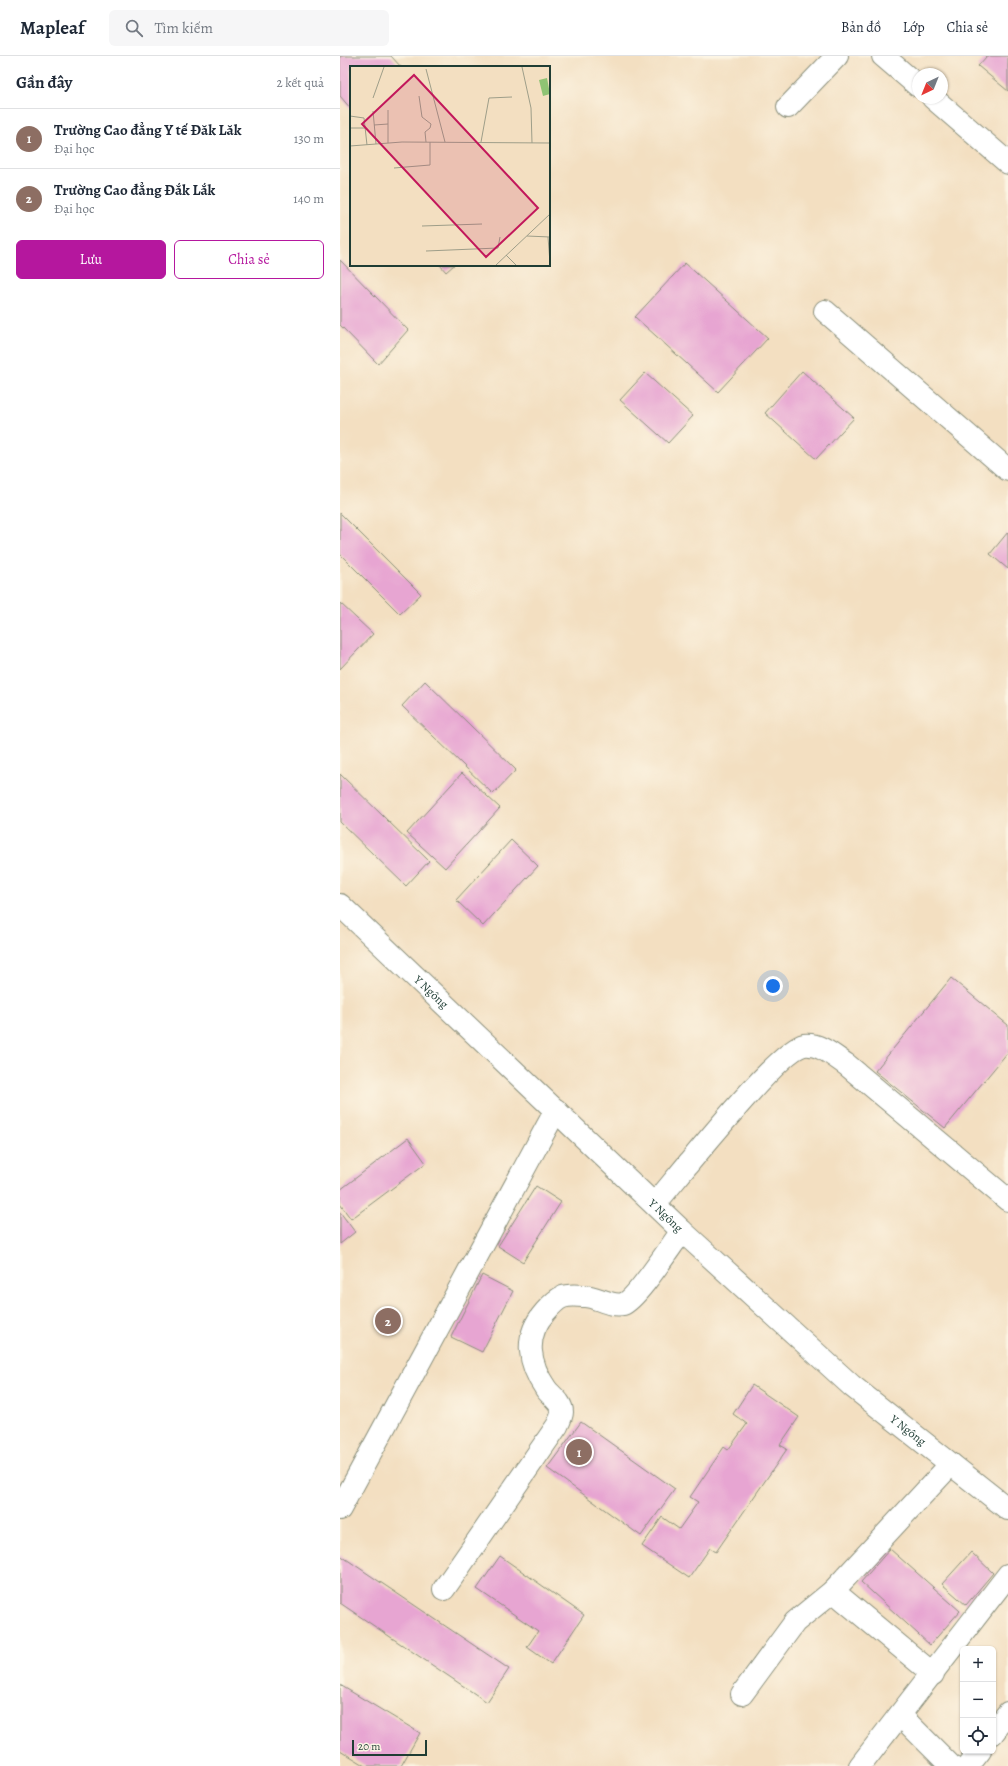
<!DOCTYPE html>
<html lang="vi">
<meta charset="utf-8">
<style>
body{margin:0;font-family:Alegreya,serif;background:#f6f6f7;color:#1f2937}
.controls{position:absolute;right:12px;bottom:12px;display:grid;overflow:hidden;border-radius:6px;box-shadow:0 1px 3px #0004}
.controls button{width:36px;height:36px;display:grid;place-items:center;padding:0;border:0;border-bottom:1px solid #e0e1e3;background:#fff;color:#1f2937;font:20px sans-serif}
.compass{position:absolute;left:572px;top:12px;width:36px;height:36px;border-radius:50%;background:#fff;box-shadow:0 1px 3px #0004;rotate:223deg}
.scale{position:absolute;left:12px;bottom:10px;width:75px;box-sizing:border-box;padding-left:4px;border:2px solid #1f3d34;border-top:0;font-size:11px;line-height:14px;white-space:nowrap;color:#1f3d34;-webkit-text-stroke:3px #fcf5e5;paint-order:stroke}
.you{position:absolute;left:433px;top:930px;width:14px;height:14px;margin:-10px;border:3px solid #fff;border-radius:50%;background:#1a73e8;box-shadow:0 0 0 6px #1a73e833}
.badge{display:grid;place-items:center;width:26px;height:26px;border-radius:50%;background:#b5179e;color:#fff;font-size:13px;font-weight:700}
.pin{position:absolute;translate:-50% -50%;border:2px solid #fff;box-shadow:0 1px 4px #0006}
.list{margin:0;padding:0;list-style:none}
h2{display:flex;justify-content:space-between;align-items:center;height:52px;margin:0;padding:0 16px;font-size:17px}
h2 small{font-size:13px;font-weight:400;color:#747a83}
.list li{display:grid;grid-template-columns:26px 1fr auto;gap:12px;align-items:center;box-sizing:border-box;height:60px;padding:0 16px;border-top:1px solid #e0e1e3}
.list b{display:block;font-size:15px;white-space:nowrap}
.list p{margin:0;font-size:13px;white-space:nowrap;color:#747a83}
.list em{font-size:13px;font-style:normal;color:#747a83}
.actions{display:flex;gap:8px;padding:12px 16px}
.actions a{flex:1;padding:9px 0;border:1px solid #b5179e;border-radius:6px;text-align:center;font-size:14px;color:#b5179e}
.actions .main{background:#b5179e;color:#fff}
.icon{flex:none;width:22px;height:22px;fill:none;stroke:currentColor;stroke-width:2;stroke-linecap:round;stroke-linejoin:round}
.map{position:relative;flex:none;width:668px;height:1710px;overflow:hidden}
header{display:flex;align-items:center;gap:24px;box-sizing:border-box;height:56px;padding:0 20px;background:#fff;border-bottom:1px solid #e0e1e3}
header strong{font-size:19px}
nav{display:flex;gap:22px;margin-inline-start:auto;font-size:14px}
.search{width:280px;height:36px;background:#f6f6f7;display:flex;align-items:center;gap:10px;box-sizing:border-box;padding:0 14px;border-radius:6px;color:#747a83;font-size:15px}
main{display:flex}
aside{flex:1;background:#fff}
.map>svg:first-child{display:block}
.building{fill:#e7a5d2}
.lines{fill:none;stroke-linecap:round;stroke-linejoin:round}
.minor-casing{stroke:#898e7a;stroke-width:24}
.minor{stroke:#fff;stroke-width:22}
.labels{text-anchor:middle;stroke-width:3;stroke-linejoin:round;paint-order:stroke}
.street-label{font-size:12px;fill:#1f3d34;stroke:#fcf5e5}
.inset-road{fill:none;stroke:#9e9e89;stroke-width:1}
.view{fill:#c2185b;fill-opacity:0.15;stroke:#c2185b;stroke-width:2}
.inset-edge{fill:none;stroke:#1f3d34;stroke-width:2}
</style>
<header>
<strong>Mapleaf</strong>
<div class="search"><svg class="icon" aria-label="search" viewBox="0 0 24 24"><circle cx="10" cy="10" r="6"/><path d="M15 15l6 6"/></svg>Tìm kiếm</div>
<nav><a>Bản đồ</a><a>Lớp</a><a>Chia sẻ</a></nav>
</header>
<main>
<aside>
<h2>Gần đây<small>2 kết quả</small></h2>
<ul class="list">
<li><span class="badge" style="background:#8d6e63">1</span><div><b>Trường Cao đẳng Y tế Đăk Lăk</b><p>Đại học</p></div><em>130 m</em></li>
<li><span class="badge" style="background:#8d6e63">2</span><div><b>Trường Cao đẳng Đắk Lắk</b><p>Đại học</p></div><em>140 m</em></li>
</ul>
<div class="actions"><a class="main">Lưu</a><a>Chia sẻ</a></div>
</aside>
<div class="map">
<svg width="668" height="1710" viewBox="0 0 668 1710">
<rect width="100%" height="100%" fill="#fcf5e5"/>
<filter id="ink" filterUnits="userSpaceOnUse"><feTurbulence type="fractalNoise" baseFrequency=".025" numOctaves="2"/><feDisplacementMap in="SourceGraphic" scale="8" xChannelSelector="R" yChannelSelector="G"/><feConvolveMatrix kernelMatrix="1 2 1 2 8 2 1 2 1" color-interpolation-filters="sRGB"/></filter>
<filter id="wash" filterUnits="userSpaceOnUse"><feTurbulence type="fractalNoise" baseFrequency=".012" numOctaves="4" result="noise"/><feDisplacementMap in="SourceGraphic" scale="16" xChannelSelector="R" yChannelSelector="G"/><feGaussianBlur stdDeviation="0.9" result="paint"/><feColorMatrix in="noise" values="0 0 0 0 0 0 0 0 0 0 0 0 0 0 0 0 0 1.4 0 .05"/><feComposite in="paint" operator="in"/></filter>
<g filter="url(#wash)">
<rect width="100%" height="100%" fill="#f3dfc1"/>
<g id="blocks">
<path class="building" d="M 0,0 L 51,0 L 61,11 L 11,11 L 11,53 L 0,40 Z
M 647,0 L 668,0 L 668,35 L 638,10 Z
M 0,204 L 68,274 L 38,308 L 0,269 Z
M 345,207 L 428,282 L 378,336 L 295,261 Z
M 100,209 L 114,209 L 106,216 Z
M 462,315 L 514,362 L 476,403 L 425,357 Z
M 305,317 L 353,360 L 328,387 L 280,344 Z
M 0,457 L 81,538 L 60,558 L 0,498 Z
M 668,476 L 668,513 L 650,498 Z
M 0,547 L 33,578 L 0,613 Z
M 85,625 L 176,714 L 153,738 L 62,650 Z
M 122,717 L 160,752 L 105,812 L 67,777 Z
M 0,718 L 89,805 L 66,830 L 0,766 Z
M 171,784 L 198,810 L 143,870 L 116,844 Z
M 611,922 L 668,969 L 668,996 L 605,1072 L 535,1015 Z
M 68,1082 L 86,1107 L 11,1163 L 0,1148 L 0,1134 Z
M 196,1130 L 221,1146 L 183,1206 L 158,1190 Z
M 0,1156 L 15,1176 L 0,1188 Z
M 142,1219 L 173,1235 L 142,1296 L 111,1281 Z
M 412,1329 L 459,1361 L 440,1389 L 447,1393 L 376,1496 L 370,1492 L 349,1522 L 302,1490 L 322,1461 L 339,1473 L 358,1446 L 350,1441 L 384,1391 L 388,1394 L 407,1368 L 393,1358 Z
M 241,1366 L 335,1433 L 301,1480 L 207,1412 Z
M 550,1493 L 620,1555 L 590,1589 L 521,1526 Z
M 631,1496 L 653,1517 L 626,1549 L 602,1528 Z
M 0,1499 L 169,1613 L 147,1646 L 0,1547 Z
M 160,1500 L 244,1559 L 211,1608 L 187,1591 L 198,1575 L 137,1533 Z
M 0,1629 L 80,1677 L 61,1710 L 26,1710 L 0,1694 Z"/>
</g>
</g>
<g filter="url(#ink)">
<use href="#blocks" fill-opacity="0" stroke="#898e7a" stroke-width="1"/>
<g class="lines">
<defs>
<g id="minor">
<path d="M 543,0 L 578,30"/>
<path d="M 593,42 L 668,107"/>
<path d="M 448,51 L 497,0"/>
<path d="M 485,255 L 668,414"/>
<path id="s1" d="M 0,849 L 342,1175 L 512,1330 L 668,1453"/>
<path d="M 315,1148 C 338,1121 438,994 464,989 C 480,987 495,1001 507,1009 L 668,1144"/>
<path d="M 0,1453 L 216,1054"/>
<path d="M 104,1533 L 217,1370 C 219,1366 222,1360 222,1356 C 222,1346 211,1340 206,1333 C 189,1308 183,1281 205,1256 C 219,1240 223,1238 244,1240 C 256,1240 270,1251 283,1248 C 296,1244 332,1188 342,1175"/>
<path d="M 593,1618 L 493,1535 L 611,1408"/>
<path d="M 402,1638 L 455,1566 L 493,1535"/>
<path d="M 560,1659 L 611,1710"/>
<path d="M 653,1677 L 668,1657"/>
<path d="M 520,1710 L 668,1519"/>
<path d="M 628,1710 L 640,1695"/>
</g>
</defs>
<use href="#minor" class="minor-casing"/>
<use href="#minor" class="minor"/>
</g>
</g>
<g class="labels">
<g class="street-label">
<text dy="4" stroke="none"><textPath href="#s1" startOffset="126">Y Ngông</textPath></text>
<text dy="4" stroke="none"><textPath href="#s1" startOffset="450">Y Ngông</textPath></text>
<text dy="4" stroke="none"><textPath href="#s1" startOffset="774">Y Ngông</textPath></text>
</g>
</g>
<g transform="translate(10 10)">
<rect width="200" height="200" fill="#f3dfc1"/>
<path d="M 197,12 L 200,28 L 193,30 L 189,14 Z" fill="#8fc374"/>
<path class="inset-road" d="M 172,1 L 181,42 L 182,77M 76,3 L 95,76M 69,30 L 72,51 L 81,58 L 80,62 L 75,66 L 76,76M 23,32 L 34,1M 38,44 L 38,58M 23,45 L 26,78M 0,50 L 14,52 L 17,79M 24,59 L 38,58 L 38,77M 0,62 L 16,62M 131,76 L 139,32 L 162,31M 0,80 L 52,76 L 200,77M 44,102 L 80,99 L 80,76M 72,160 L 132,158M 177,170 L 200,171M 198,171 L 200,197M 76,185 L 148,182 L 150,171M 156,189 L 166,199M 146,199 L 200,148"/>
<path class="view" d="M 64,9 L 188,142 L 136,191 L 12,58 Z"/>
<rect width="200" height="200" class="inset-edge"/>
</g>
</svg>
<div class="controls">
<button>+</button>
<button>−</button>
<button><svg class="icon" aria-label="locate" viewBox="0 0 24 24"><circle cx="12" cy="12" r="6"/><path d="M12 2v4M12 18v4M2 12h4M18 12h4"/></svg></button>
</div>
<svg class="compass" viewBox="-18 -18 36 36"><path d="M0-13l5 13h-10z" fill="#e53935"/><path d="M0 13l5-13h-10z" fill="#747a83"/></svg>
<div class="scale">20 m</div>
<div class="you"></div>
<div class="pin badge" style="left:239px;top:1396px;background:#8d6e63">1</div>
<div class="pin badge" style="left:48px;top:1265px;background:#8d6e63">2</div>
</div>
</main>
